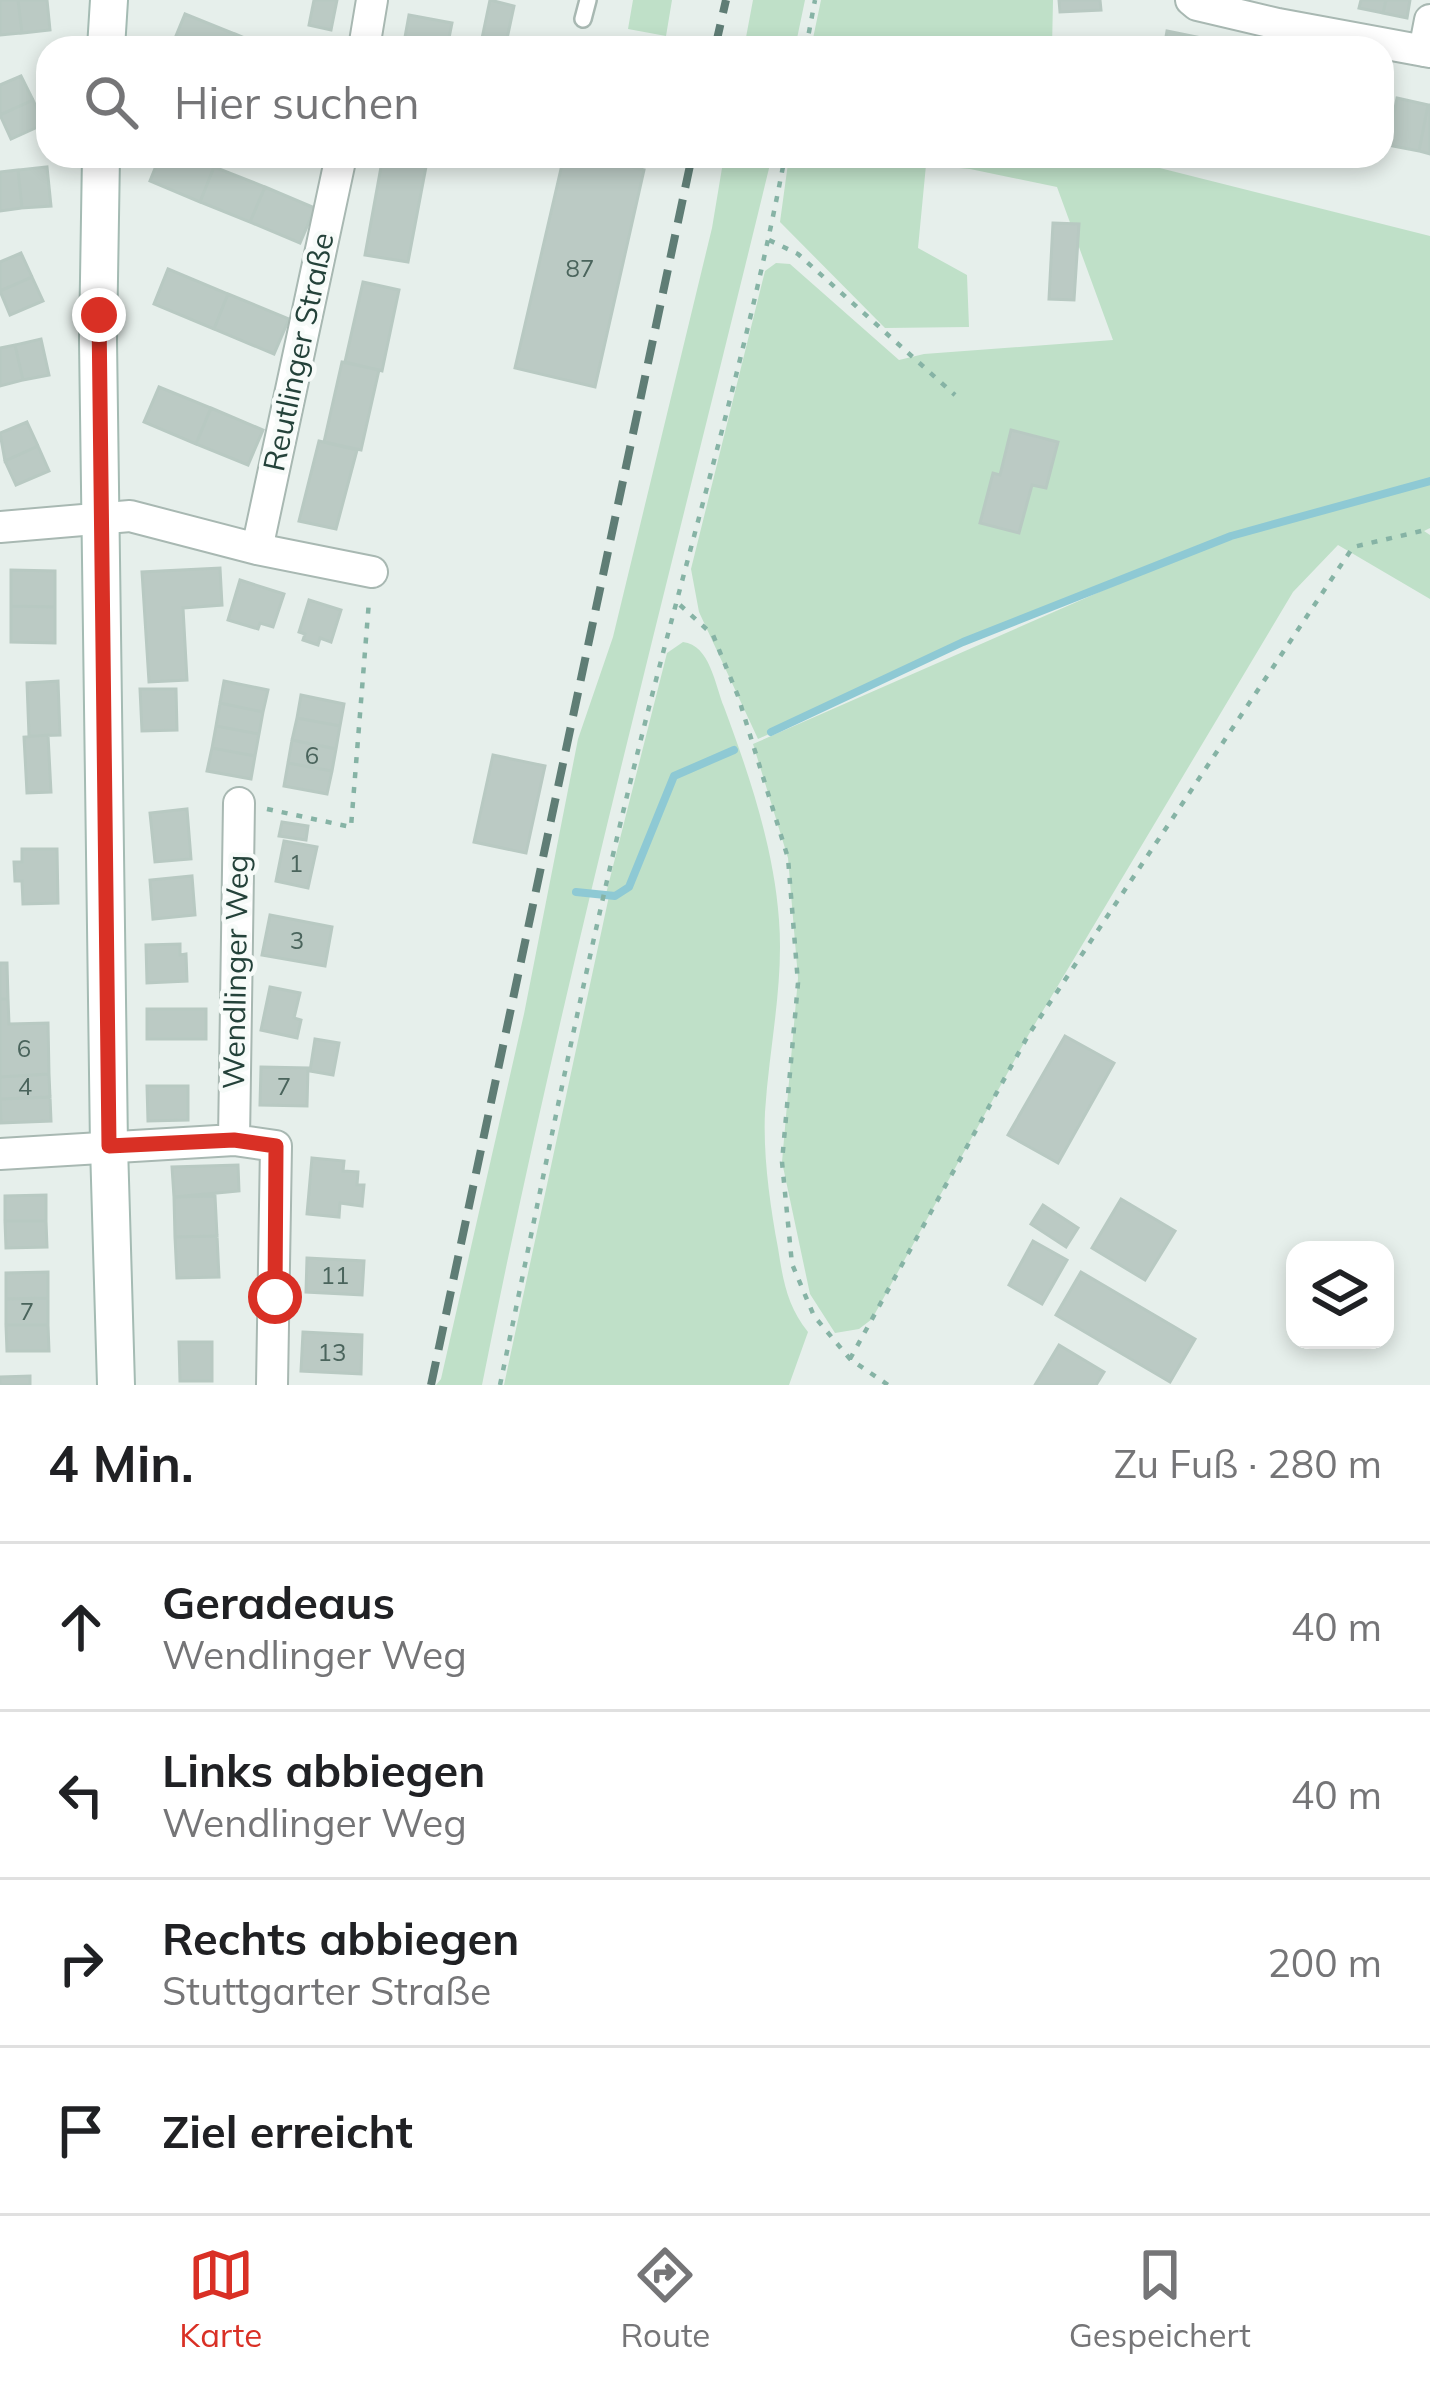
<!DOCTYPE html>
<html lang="de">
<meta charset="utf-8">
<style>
body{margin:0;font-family:Mulish,sans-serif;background:#f2f2f2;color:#202124}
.controls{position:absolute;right:36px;bottom:36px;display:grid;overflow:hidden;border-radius:24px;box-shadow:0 6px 18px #0003}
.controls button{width:108px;height:108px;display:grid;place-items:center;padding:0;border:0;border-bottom:3px solid #e0e0e0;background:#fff;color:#202124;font:60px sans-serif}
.stop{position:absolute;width:36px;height:36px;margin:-27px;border:9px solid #d93025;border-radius:50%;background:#fff}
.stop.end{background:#d93025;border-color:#fff;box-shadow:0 3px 12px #0008}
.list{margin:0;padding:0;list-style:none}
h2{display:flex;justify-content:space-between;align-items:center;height:156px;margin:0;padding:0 48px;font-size:51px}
h2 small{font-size:39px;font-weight:400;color:#757577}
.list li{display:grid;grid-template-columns:78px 1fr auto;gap:36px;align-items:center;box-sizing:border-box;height:168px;padding:0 48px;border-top:3px solid #e0e0e0}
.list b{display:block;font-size:45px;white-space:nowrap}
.list p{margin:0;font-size:39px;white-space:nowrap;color:#757577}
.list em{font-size:39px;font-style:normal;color:#757577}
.icon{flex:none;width:66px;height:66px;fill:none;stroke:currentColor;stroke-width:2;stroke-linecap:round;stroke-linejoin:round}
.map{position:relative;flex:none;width:1430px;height:1385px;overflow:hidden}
.search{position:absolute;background:#fff;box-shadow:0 6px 18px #0003;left:36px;right:36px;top:36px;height:132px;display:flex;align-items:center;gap:30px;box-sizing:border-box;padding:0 42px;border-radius:36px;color:#757577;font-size:45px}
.sheet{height:828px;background:#fff}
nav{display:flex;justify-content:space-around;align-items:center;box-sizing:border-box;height:168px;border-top:3px solid #e0e0e0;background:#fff;font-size:33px;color:#757577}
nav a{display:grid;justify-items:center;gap:6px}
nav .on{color:#d93025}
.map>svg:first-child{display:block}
.green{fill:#bfe0c8}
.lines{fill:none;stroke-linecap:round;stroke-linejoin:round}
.stream{stroke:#8ec9d4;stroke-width:8}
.building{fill:#bbcac4;stroke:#b8c9c2;stroke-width:3}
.lane-casing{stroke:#a8b8b2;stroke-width:20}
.street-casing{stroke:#a8b8b2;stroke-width:34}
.secondary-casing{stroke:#a4bbb3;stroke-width:40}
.path{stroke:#86b3a5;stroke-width:4.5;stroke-dasharray:6 9;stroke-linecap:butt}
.lane{stroke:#fff;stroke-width:15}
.street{stroke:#fff;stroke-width:30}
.secondary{stroke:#fff;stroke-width:36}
.rail{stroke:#5f7d75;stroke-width:8;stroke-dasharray:24 12;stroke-linecap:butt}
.route{stroke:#d93025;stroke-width:15}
.labels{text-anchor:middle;stroke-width:9;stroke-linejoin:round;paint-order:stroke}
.number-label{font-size:24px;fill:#4a645c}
.street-label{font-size:30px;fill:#24423a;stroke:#f7fbf9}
</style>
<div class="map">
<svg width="1430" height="1385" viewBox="0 0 1430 1385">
<rect width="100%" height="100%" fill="#e6efeb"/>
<path class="green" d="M 633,0 L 672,0 L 666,36 L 628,29 Z
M 753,0 L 805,0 L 795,48 L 744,48 Z
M 821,0 L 1053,0 L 1052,48 L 811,48 Z
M 724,156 L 772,156 C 673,565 564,972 482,1385 L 436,1385 L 441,1379 L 524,1014 L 578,739 L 613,637 L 712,228 Z
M 789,156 L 1112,156 L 1430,236 L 1430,528 L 1424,531 L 1430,535 L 1430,599 L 1338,545 L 1293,592 L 1029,1034 L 872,1319 L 859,1329 L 835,1333 L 810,1294 L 782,1162 L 798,978 L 788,858 L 753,744 L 1161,565 L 1016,621 L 758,739 L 699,612 L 691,569 L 765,271 L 776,263 L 790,264 L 899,360 L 924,354 L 1113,340 L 1057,187 L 970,169 L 926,165 L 918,248 L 967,275 L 969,327 L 885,328 L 780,222 Z
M 683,642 C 710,645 715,685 724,707 C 749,774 774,848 779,920 C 784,984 769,1048 765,1112 C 763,1156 770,1205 778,1248 C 783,1280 787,1306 808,1332 L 789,1385 L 504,1385 L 609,896 L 606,894 L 667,653 Z"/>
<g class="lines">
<path class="stream" d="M 771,732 L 963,642 L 1231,536 L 1430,481
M 576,892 L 615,896 L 629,887 L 674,776 L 734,750"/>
</g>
<path class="building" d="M 0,0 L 18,0 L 22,33 L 0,35 Z
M 18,0 L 47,0 L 50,30 L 22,33 Z
M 314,0 L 337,0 L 331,30 L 309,25 Z
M 490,0 L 514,6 L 505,48 L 480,48 Z
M 1059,0 L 1100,0 L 1101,10 L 1060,12 Z
M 1361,0 L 1386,0 L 1383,13 L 1359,8 Z
M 1386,0 L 1410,0 L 1407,18 L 1383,13 Z
M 185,14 L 235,34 L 229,48 L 171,48 Z
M 409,15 L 452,23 L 447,48 L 403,48 Z
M 1167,31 L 1206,39 L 1204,48 L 1164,48 Z
M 235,34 L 268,48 L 229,48 Z
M 21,76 L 33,100 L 0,115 L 0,85 Z
M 1397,98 L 1428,105 L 1419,151 L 1388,145 Z
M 33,100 L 44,124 L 11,139 L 0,115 Z
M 1428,105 L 1430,105 L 1430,154 L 1419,151 Z
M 160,156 L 188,156 L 214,167 L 200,202 L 150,181 Z
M 383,156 L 428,156 L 408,262 L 365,255 Z
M 564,156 L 582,156 L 644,170 L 595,387 L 515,368 Z
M 47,167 L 51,206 L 22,208 L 18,170 Z
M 214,167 L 265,187 L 250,222 L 200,202 Z
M 18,170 L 22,208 L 0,211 L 0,172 Z
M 265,187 L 315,208 L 300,243 L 250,222 Z
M 1053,223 L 1079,224 L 1074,300 L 1049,299 Z
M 21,253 L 32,277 L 0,291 L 0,262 Z
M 168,269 L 228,294 L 214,329 L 154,304 Z
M 32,277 L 43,301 L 10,315 L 0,291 Z
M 363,282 L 399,290 L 382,371 L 345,362 Z
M 228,294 L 289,319 L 274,354 L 214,329 Z
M 41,339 L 49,375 L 23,380 L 15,345 Z
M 15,345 L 23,380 L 0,386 L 0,348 Z
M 342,362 L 379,370 L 361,450 L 324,442 Z
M 159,387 L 211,408 L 196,444 L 144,422 Z
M 211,408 L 263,430 L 248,465 L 196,444 Z
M 27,422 L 38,446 L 5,461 L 0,433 Z
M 1011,430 L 1058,442 L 1046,488 L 1032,485 L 1019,533 L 980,523 L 993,473 L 1000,475 Z
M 319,441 L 357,450 L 336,529 L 299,521 Z
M 38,446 L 49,471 L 16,485 L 5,461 Z
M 220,568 L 222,605 L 183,608 L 187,680 L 149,682 L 142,572 Z
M 11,570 L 55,571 L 55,607 L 11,606 Z
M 240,580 L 284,594 L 273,627 L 260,623 L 258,629 L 228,620 Z
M 309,600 L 341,610 L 331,642 L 320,638 L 318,645 L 303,640 L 305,634 L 299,632 Z
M 11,606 L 55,607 L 55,643 L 11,642 Z
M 58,681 L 60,735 L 29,736 L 27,683 Z
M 224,681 L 268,690 L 263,712 L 220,703 Z
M 140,689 L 176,689 L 177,730 L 142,731 Z
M 301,695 L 344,704 L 340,726 L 297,718 Z
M 220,703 L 263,712 L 259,734 L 216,726 Z
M 297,718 L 340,726 L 336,749 L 292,740 Z
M 216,726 L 259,734 L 255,756 L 212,748 Z
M 48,735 L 51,792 L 27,793 L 24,737 Z
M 292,740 L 336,749 L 332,771 L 288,763 Z
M 212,748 L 255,756 L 251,779 L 207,771 Z
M 493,755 L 545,766 L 526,853 L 474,842 Z
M 288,763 L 332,771 L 327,794 L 284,786 Z
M 187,809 L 191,859 L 155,862 L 150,813 Z
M 282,822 L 308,826 L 306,840 L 279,836 Z
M 284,841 L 317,847 L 308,888 L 276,881 Z
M 22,849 L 57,849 L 58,903 L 23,904 L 22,881 L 15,881 L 14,862 L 22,862 Z
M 192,876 L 195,915 L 153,919 L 150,880 Z
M 270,915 L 332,927 L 325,966 L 262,955 Z
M 180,944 L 180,955 L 186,954 L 187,981 L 147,983 L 146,945 Z
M 0,963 L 7,963 L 8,999 L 0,999 Z
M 270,987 L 300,993 L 294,1018 L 301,1020 L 297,1038 L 261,1030 Z
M 0,999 L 8,999 L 9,1024 L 48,1023 L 49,1074 L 0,1077 Z
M 147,1009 L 206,1009 L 206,1039 L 147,1039 Z
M 1065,1036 L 1114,1063 L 1058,1163 L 1008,1135 Z
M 315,1039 L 339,1043 L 333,1075 L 310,1071 Z
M 261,1067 L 308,1068 L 307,1106 L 260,1105 Z
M 49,1074 L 50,1097 L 0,1099 L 0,1077 Z
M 147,1086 L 188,1086 L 188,1120 L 148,1121 Z
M 50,1097 L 51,1121 L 1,1123 L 0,1099 Z
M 312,1158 L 344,1161 L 343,1171 L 358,1172 L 357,1185 L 364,1185 L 362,1206 L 340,1203 L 339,1217 L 307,1214 Z
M 238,1165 L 239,1191 L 174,1197 L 172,1167 Z
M 46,1195 L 46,1221 L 5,1221 L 5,1196 Z
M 215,1196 L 217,1236 L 175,1237 L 174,1197 Z
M 1121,1199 L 1175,1231 L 1145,1280 L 1092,1248 Z
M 1043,1205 L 1078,1228 L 1066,1247 L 1031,1224 Z
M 5,1221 L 46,1221 L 47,1247 L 6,1248 Z
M 217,1236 L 219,1277 L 177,1278 L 175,1237 Z
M 1033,1241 L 1067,1260 L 1042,1304 L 1009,1285 Z
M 307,1258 L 364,1261 L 362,1295 L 306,1292 Z
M 48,1272 L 48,1298 L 6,1299 L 6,1273 Z
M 1081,1272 L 1195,1339 L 1170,1382 L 1056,1315 Z
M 48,1298 L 48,1325 L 6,1325 L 6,1299 Z
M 6,1325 L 48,1325 L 49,1351 L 7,1351 Z
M 303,1332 L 362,1335 L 361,1374 L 301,1371 Z
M 179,1342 L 212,1342 L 212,1381 L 180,1381 Z
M 1059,1345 L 1104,1372 L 1096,1385 L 1035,1385 Z
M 30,1376 L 30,1385 L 0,1385 L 0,1377 Z"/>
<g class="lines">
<defs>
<path id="lane" d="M 583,19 L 588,0"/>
<path id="street" d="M 1191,0 L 1197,5 L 1278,24 L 1430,52
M 364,48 L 372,0
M 1424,51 L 1430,20
M 0,527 L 130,516 L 257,549 L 372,572
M 257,549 L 341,156
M 234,1140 L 239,803
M 0,1154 L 234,1140 L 276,1146 L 272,1385"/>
<path id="secondary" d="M 106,48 L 109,0
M 101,156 L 98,340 L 109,1146 L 116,1385"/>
</defs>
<use href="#lane" class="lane-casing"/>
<use href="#street" class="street-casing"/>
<use href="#secondary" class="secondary-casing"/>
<path class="path" d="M 806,48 L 815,0
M 769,240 L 798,254 L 955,395
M 680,605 L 713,635 L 738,696 L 788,858 L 798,983 L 782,1162 L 792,1264 L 814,1316 L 850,1359 L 888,1385
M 267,809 L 351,827 L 369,601
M 850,1359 L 1029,1034 L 1353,547 L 1430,529
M 500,1385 C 544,1175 585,964 637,755 C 686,556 747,358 785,156"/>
<use href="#lane" class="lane"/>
<use href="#street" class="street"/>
<use href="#secondary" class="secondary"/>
<path class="rail" d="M 715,48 L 726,0
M 431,1385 L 692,156"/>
</g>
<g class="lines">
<path class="route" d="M 99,315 L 109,1146 L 234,1140 L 276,1146 L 275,1297"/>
</g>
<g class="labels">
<g class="number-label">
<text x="580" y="277">87</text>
<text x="312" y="764">6</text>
<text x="296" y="872">1</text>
<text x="297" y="949">3</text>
<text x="24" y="1057">6</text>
<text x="25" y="1095">4</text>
<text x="284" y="1095">7</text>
<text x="335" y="1284">11</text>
<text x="27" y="1320">7</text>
<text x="332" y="1361">13</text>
</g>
<g class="street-label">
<text transform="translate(299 352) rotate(-78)" y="10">Reutlinger Straße</text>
<text transform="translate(236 972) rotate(-89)" y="10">Wendlinger Weg</text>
</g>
</g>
</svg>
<div class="controls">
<button><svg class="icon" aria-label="layers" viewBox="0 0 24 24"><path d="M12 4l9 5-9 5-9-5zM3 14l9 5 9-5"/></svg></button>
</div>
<div class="stop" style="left:275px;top:1297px"></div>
<div class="stop end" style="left:99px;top:315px"></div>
<div class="search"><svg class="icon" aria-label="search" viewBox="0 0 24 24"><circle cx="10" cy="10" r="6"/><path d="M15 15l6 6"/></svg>Hier suchen</div>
</div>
<section class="sheet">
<h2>4 Min.<small>Zu Fuß · 280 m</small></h2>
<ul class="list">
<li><svg class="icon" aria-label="ahead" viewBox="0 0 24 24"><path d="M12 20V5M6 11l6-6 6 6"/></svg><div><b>Geradeaus</b><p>Wendlinger Weg</p></div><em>40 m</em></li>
<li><svg class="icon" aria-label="left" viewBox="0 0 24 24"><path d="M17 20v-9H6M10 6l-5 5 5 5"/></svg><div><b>Links abbiegen</b><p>Wendlinger Weg</p></div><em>40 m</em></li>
<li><svg class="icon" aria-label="right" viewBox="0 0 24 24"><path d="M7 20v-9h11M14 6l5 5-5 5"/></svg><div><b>Rechts abbiegen</b><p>Stuttgarter Straße</p></div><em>200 m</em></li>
<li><svg class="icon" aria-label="arrive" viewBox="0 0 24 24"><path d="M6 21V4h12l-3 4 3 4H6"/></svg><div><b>Ziel erreicht</b></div></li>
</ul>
</section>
<nav>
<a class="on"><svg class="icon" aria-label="map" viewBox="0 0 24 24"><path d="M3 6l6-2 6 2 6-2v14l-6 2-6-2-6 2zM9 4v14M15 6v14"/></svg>Karte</a>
<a><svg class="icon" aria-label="directions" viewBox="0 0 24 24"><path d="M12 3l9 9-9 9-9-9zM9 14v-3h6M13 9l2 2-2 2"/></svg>Route</a>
<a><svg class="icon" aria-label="saved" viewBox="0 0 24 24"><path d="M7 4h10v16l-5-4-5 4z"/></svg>Gespeichert</a>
</nav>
